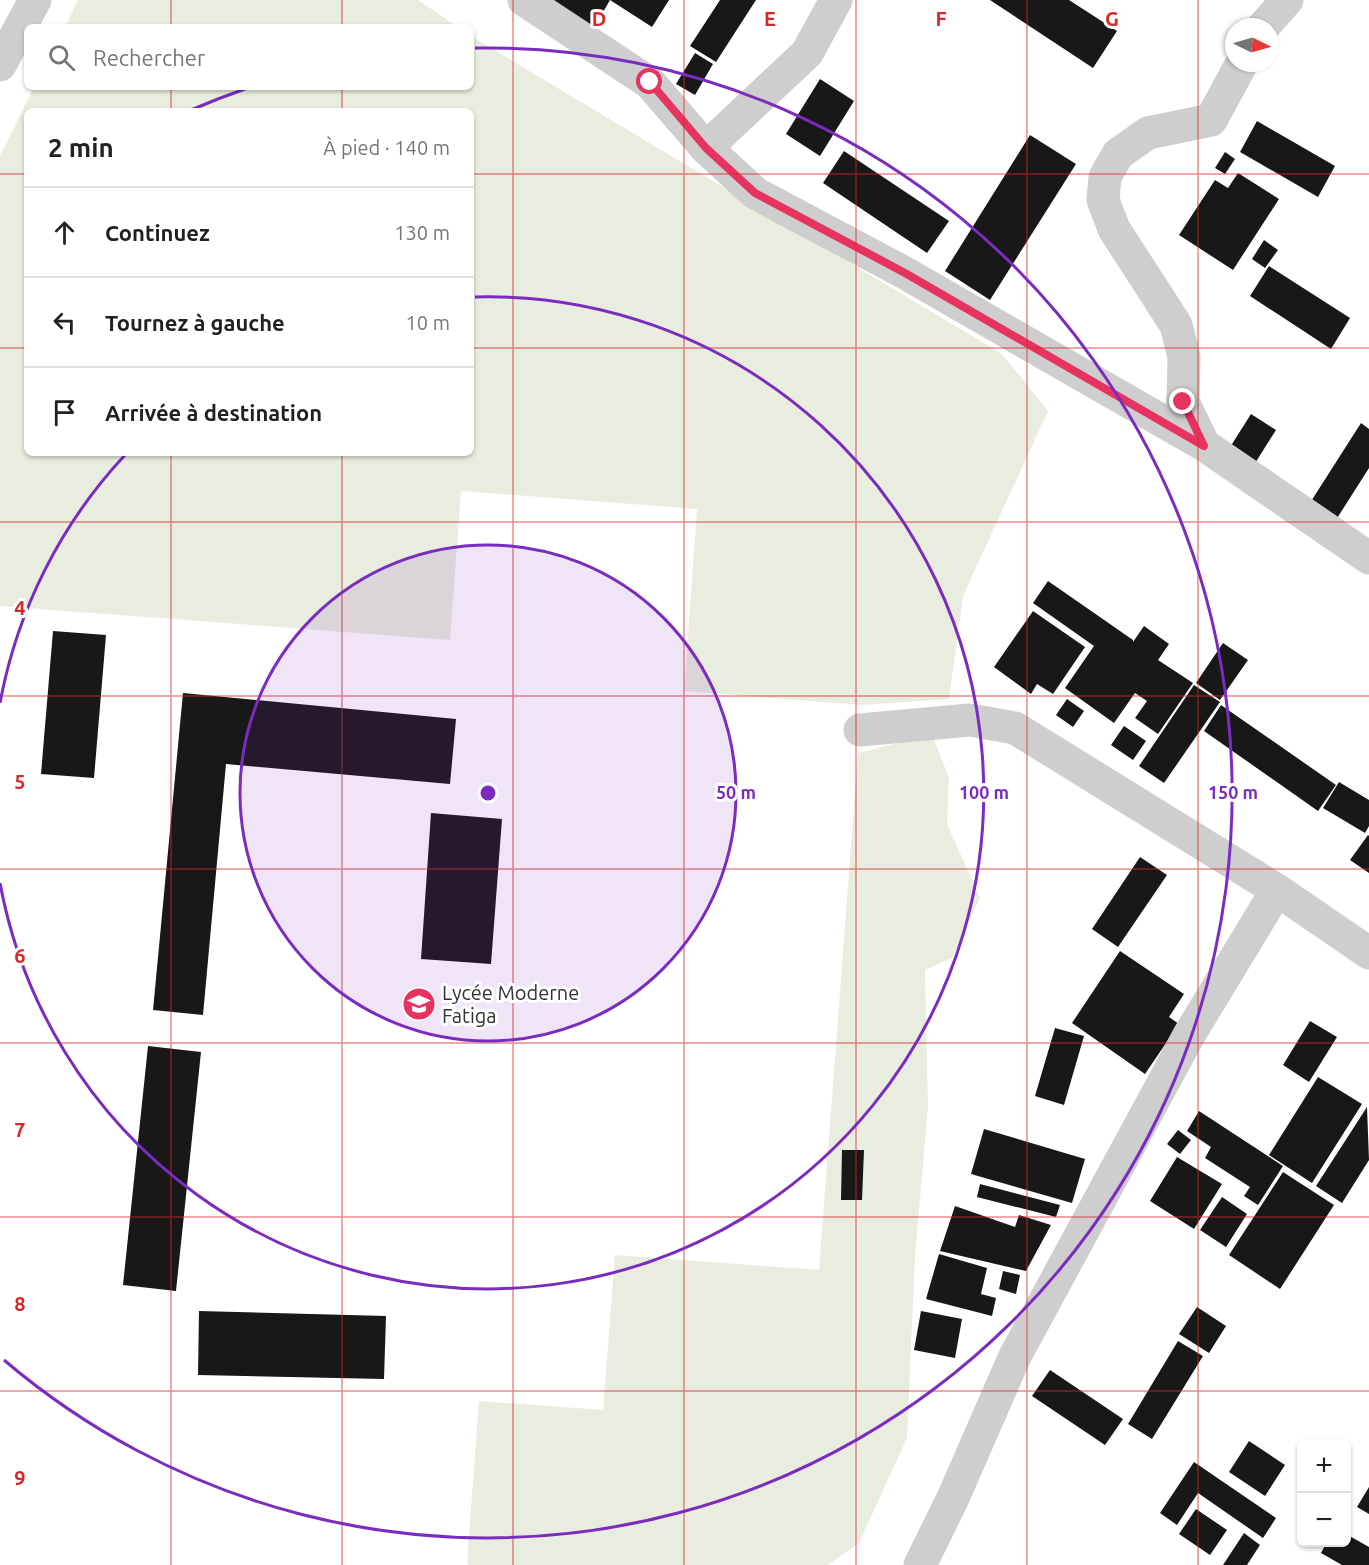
<!DOCTYPE html>
<html lang="fr">
<meta charset="utf-8">
<style>
body{margin:0;font-family:Ubuntu,sans-serif;background:#f2f2f2;color:#202124}
.controls{position:absolute;right:18px;bottom:18px;display:grid;overflow:hidden;border-radius:9px;box-shadow:0 2px 4px #0004}
.controls button{width:54px;height:54px;display:grid;place-items:center;padding:0;border:0;border-bottom:2px solid #e0e0e0;background:#fff;color:#202124;font:30px sans-serif}
.compass{position:absolute;left:1225px;top:18px;width:54px;height:54px;border-radius:50%;background:#fff;box-shadow:0 2px 4px #0004;rotate:95deg}
.stop{position:absolute;width:18px;height:18px;margin:-14px;border:4px solid #e7335f;border-radius:50%;background:#fff}
.stop.end{background:#e7335f;border-color:#fff;box-shadow:0 2px 6px #0008}
.list{margin:0;padding:0;list-style:none}
h2{display:flex;justify-content:space-between;align-items:center;height:78px;margin:0;padding:0 24px;font-size:26px}
h2 small{font-size:20px;font-weight:400;color:#757577}
.list li{display:grid;grid-template-columns:39px 1fr auto;gap:18px;align-items:center;box-sizing:border-box;height:90px;padding:0 24px;border-top:2px solid #e0e0e0}
.list b{display:block;font-size:22px;white-space:nowrap}
.list em{font-size:20px;font-style:normal;color:#757577}
.icon{flex:none;width:33px;height:33px;fill:none;stroke:currentColor;stroke-width:2;stroke-linecap:round;stroke-linejoin:round}
.map{position:relative;flex:none;width:1369px;height:1565px;overflow:hidden}
.search{position:absolute;background:#fff;box-shadow:0 2px 4px #0004;left:24px;top:24px;width:450px;height:66px;display:flex;align-items:center;gap:15px;box-sizing:border-box;padding:0 21px;border-radius:9px;color:#757577;font-size:22px}
.panel{position:absolute;background:#fff;box-shadow:0 2px 4px #0004;left:24px;top:108px;width:450px;height:348px;border-radius:9px}
.map>svg:first-child{display:block}
.green{fill:#e9eddf;fill-rule:evenodd}
.building{fill:#181818}
.lines{fill:none;stroke-linecap:round;stroke-linejoin:round}
.street{stroke:#cecece;stroke-width:33}
.route{stroke:#e7335f;stroke-width:8}
.grid{fill:none;stroke:#d62828;stroke-width:1.5;stroke-opacity:0.55}
.ring{fill:none;stroke:#7b2cbf;stroke-width:3}
.labels{text-anchor:middle;stroke-width:6;stroke-linejoin:round;paint-order:stroke}
.poi-label{font-size:20px;fill:#313131;stroke:#fff;text-anchor:start}
.grid-label{font-size:20px;text-anchor:middle;font-weight:bold;fill:#d62828;stroke:#fff;stroke-width:6;stroke-linejoin:round;paint-order:stroke}
.centre{fill:#7b2cbf;stroke:#fff;stroke-width:3}
.ring-label{font-size:18px;text-anchor:middle;font-weight:bold;fill:#7b2cbf;stroke:#fff;stroke-width:6;stroke-linejoin:round;paint-order:stroke}
</style>
<div class="map">
<svg width="1369" height="1565" viewBox="0 0 1369 1565">
<rect width="100%" height="100%" fill="#fff"/>
<path class="green" d="M 78,0 L 418,0 L 458,27 L 65,27 Z
M 471,36 L 1002,354 L 1048,411 L 963,596 L 949,699 L 861,705 L 684,691 L 697,509 L 461,491 L 450,640 L 0,606 L 0,156 L 34,87 L 471,87 ZM 27,111 L 471,111 L 471,453 L 27,453 Z
M 932,734 L 949,778 L 947,824 L 980,898 L 952,958 L 925,970 L 928,1107 L 915,1256 L 907,1438 L 859,1543 L 828,1565 L 469,1565 L 467,1562 L 479,1401 L 603,1410 L 615,1255 L 819,1270 L 858,753 Z"/>
<path class="building" d="M 541,0 L 669,0 L 652,27 L 610,0 L 590,35 Z
M 720,0 L 756,0 L 716,62 L 690,46 Z
M 990,0 L 1069,0 L 1117,31 L 1093,68 Z
M 695,53 L 713,64 L 695,95 L 676,84 Z
M 820,79 L 854,101 L 820,156 L 786,134 Z
M 1257,121 L 1335,166 L 1318,197 L 1240,152 Z
M 1030,135 L 1076,164 L 990,300 L 945,271 Z
M 844,151 L 949,221 L 927,253 L 823,183 Z
M 1225,152 L 1235,159 L 1225,174 L 1215,168 Z
M 1238,173 L 1279,199 L 1233,270 L 1179,235 L 1215,180 L 1228,188 Z
M 1264,240 L 1278,250 L 1265,268 L 1252,259 Z
M 1269,266 L 1350,318 L 1331,349 L 1250,296 Z
M 1251,414 L 1276,430 L 1252,468 L 1227,452 Z
M 1361,423 L 1369,429 L 1369,468 L 1334,523 L 1308,506 Z
M 1048,581 L 1133,640 L 1133,642 L 1144,626 L 1169,644 L 1158,660 L 1193,683 L 1158,734 L 1135,718 L 1147,701 L 1135,693 L 1114,723 L 1065,688 L 1094,646 L 1033,603 Z
M 1033,611 L 1085,647 L 1053,694 L 1037,684 L 1031,694 L 994,667 Z
M 53,631 L 106,635 L 94,778 L 41,774 Z
M 1223,643 L 1248,660 L 1220,700 L 1196,683 Z
M 1194,685 L 1220,702 L 1164,783 L 1139,766 Z
M 183,693 L 456,719 L 450,784 L 226,764 L 203,1015 L 153,1010 Z
M 1067,699 L 1084,711 L 1073,727 L 1056,715 Z
M 1221,705 L 1336,785 L 1318,811 L 1204,731 Z
M 1124,726 L 1146,741 L 1133,760 L 1111,745 Z
M 1339,782 L 1369,800 L 1369,826 L 1365,833 L 1323,808 Z
M 431,813 L 502,819 L 491,964 L 421,959 Z
M 1368,835 L 1369,836 L 1369,873 L 1350,860 Z
M 1140,857 L 1167,875 L 1118,947 L 1092,929 Z
M 1120,951 L 1184,994 L 1169,1017 L 1179,1024 L 1145,1074 L 1072,1023 Z
M 1310,1021 L 1337,1037 L 1309,1082 L 1283,1065 Z
M 1055,1028 L 1084,1036 L 1064,1105 L 1035,1096 Z
M 148,1046 L 201,1052 L 176,1291 L 123,1285 Z
M 1318,1077 L 1362,1104 L 1312,1183 L 1269,1155 Z
M 1367,1107 L 1369,1160 L 1342,1203 L 1316,1186 Z
M 1199,1111 L 1283,1166 L 1258,1205 L 1244,1196 L 1250,1187 L 1205,1158 L 1211,1147 L 1187,1131 Z
M 984,1129 L 1085,1159 L 1072,1203 L 971,1174 Z
M 1178,1130 L 1191,1140 L 1180,1154 L 1167,1144 Z
M 842,1150 L 864,1150 L 862,1200 L 841,1200 Z
M 1177,1157 L 1222,1184 L 1194,1229 L 1150,1201 Z
M 1283,1172 L 1334,1205 L 1280,1289 L 1229,1255 Z
M 980,1184 L 1060,1205 L 1056,1217 L 977,1197 Z
M 1222,1197 L 1247,1214 L 1226,1247 L 1200,1230 Z
M 955,1206 L 1015,1227 L 1019,1215 L 1051,1225 L 1026,1271 L 940,1251 Z
M 939,1254 L 987,1268 L 981,1294 L 996,1298 L 992,1316 L 926,1299 Z
M 1003,1271 L 1020,1275 L 1016,1294 L 999,1289 Z
M 1197,1307 L 1226,1326 L 1209,1353 L 1179,1334 Z
M 199,1311 L 386,1316 L 384,1379 L 198,1375 Z
M 921,1311 L 962,1319 L 955,1358 L 914,1350 Z
M 1178,1341 L 1203,1356 L 1152,1439 L 1128,1424 Z
M 1050,1370 L 1123,1419 L 1105,1445 L 1032,1396 Z
M 1249,1441 L 1285,1465 L 1265,1496 L 1229,1472 Z
M 1194,1462 L 1276,1518 L 1263,1538 L 1198,1493 L 1177,1525 L 1160,1513 Z
M 1369,1487 L 1369,1514 L 1357,1507 Z
M 1196,1509 L 1227,1530 L 1210,1555 L 1179,1534 Z
M 1244,1533 L 1260,1545 L 1247,1565 L 1223,1565 Z
M 1346,1534 L 1369,1547 L 1369,1565 L 1342,1565 L 1321,1553 L 1327,1542 L 1346,1542 Z"/>
<g class="lines">
<path class="street" d="M 524,0 L 650,83 L 706,148 L 755,193 L 905,273 L 1204,445 L 1369,558
M 1263,27 L 1287,0
M 0,65 L 35,0
M 706,148 L 807,53 L 836,0
M 1204,445 L 1183,402 L 1184,357 L 1176,325 L 1114,229 L 1103,200 L 1105,177 L 1118,154 L 1148,133 L 1211,120 L 1242,63
M 860,730 L 970,720 L 1015,728 L 1277,890 L 1369,953
M 920,1565 L 953,1498 L 1014,1358 L 1189,1035 L 1277,890"/>
</g>
<g class="lines">
<path class="route" d="M 650,82 L 706,148 L 755,193 L 905,273 L 1204,446 L 1183,402"/>
</g>
<path class="grid" d="M 171,0 L 171,27M 342,0 L 342,27M 513,0 L 513,1565M 684,0 L 684,1565M 856,0 L 856,1565M 1027,0 L 1027,1565M 1198,0 L 1198,1565M 171,87 L 171,111M 342,87 L 342,111M 0,174 L 27,174M 471,174 L 1369,174M 0,348 L 27,348M 471,348 L 1369,348M 171,453 L 171,1565M 342,453 L 342,1565M 0,522 L 1369,522M 0,696 L 1369,696M 0,869 L 1369,869M 0,1043 L 1369,1043M 0,1217 L 1369,1217M 0,1391 L 1369,1391"/>
<circle cx="488" cy="793" r="248" fill="#7b2cbf" fill-opacity=".12"/>
<g class="ring">
<circle cx="488" cy="793" r="248"/>
<path d="M0 703A496 496 0 0 1 125 455M475 297A496 496 0 1 1 0 883"/>
<path d="M191 110A745 745 0 0 1 245 89M475 48A745 745 0 1 1 4 1360"/>
</g>
<defs>
<symbol id="school-disc" viewBox="-11 -11 22 22"><circle r="9.5" fill="#e7335f" stroke="#fff"/><path d="M0-5L7-2L0 1L-7-2ZM-4 1L0 2.5L4 1V4Q0 6-4 4Z" fill="#fff"/></symbol>
</defs>
<g fill-rule="evenodd">
<use href="#school-disc" x="400" y="985" width="38" height="38"/>
</g>
<g class="labels">
<g class="poi-label">
<text x="442" y="1000">Lycée Moderne<tspan x="442" dy="23">Fatiga</tspan></text>
</g>
</g>
<g class="grid-label">
<text x="599" y="26">D</text>
<text x="770" y="26">E</text>
<text x="941" y="26">F</text>
<text x="1112" y="26">G</text>
<text x="20" y="615">4</text>
<text x="20" y="789">5</text>
<text x="20" y="963">6</text>
<text x="20" y="1137">7</text>
<text x="20" y="1311">8</text>
<text x="20" y="1485">9</text>
</g>
<circle cx="488" cy="793" r="9" class="centre"/>
<g class="ring-label">
<text x="736" y="799">50 m</text>
<text x="984" y="799">100 m</text>
<text x="1233" y="799">150 m</text>
</g>
</svg>
<div class="controls">
<button>+</button>
<button>−</button>
</div>
<svg class="compass" viewBox="-18 -18 36 36"><path d="M0-13l5 13h-10z" fill="#e53935"/><path d="M0 13l5-13h-10z" fill="#757577"/></svg>
<div class="stop" style="left:650px;top:82px"></div>
<div class="stop end" style="left:1183px;top:402px"></div>
<div class="search"><svg class="icon" aria-label="search" viewBox="0 0 24 24"><circle cx="10" cy="10" r="6"/><path d="M15 15l6 6"/></svg>Rechercher</div>
<section class="panel">
<h2>2 min<small>À pied · 140 m</small></h2>
<ul class="list">
<li><svg class="icon" aria-label="ahead" viewBox="0 0 24 24"><path d="M12 20V5M6 11l6-6 6 6"/></svg><div><b>Continuez</b></div><em>130 m</em></li>
<li><svg class="icon" aria-label="left" viewBox="0 0 24 24"><path d="M17 20v-9H6M10 6l-5 5 5 5"/></svg><div><b>Tournez à gauche</b></div><em>10 m</em></li>
<li><svg class="icon" aria-label="arrive" viewBox="0 0 24 24"><path d="M6 21V4h12l-3 4 3 4H6"/></svg><div><b>Arrivée à destination</b></div></li>
</ul>
</section>
</div>
